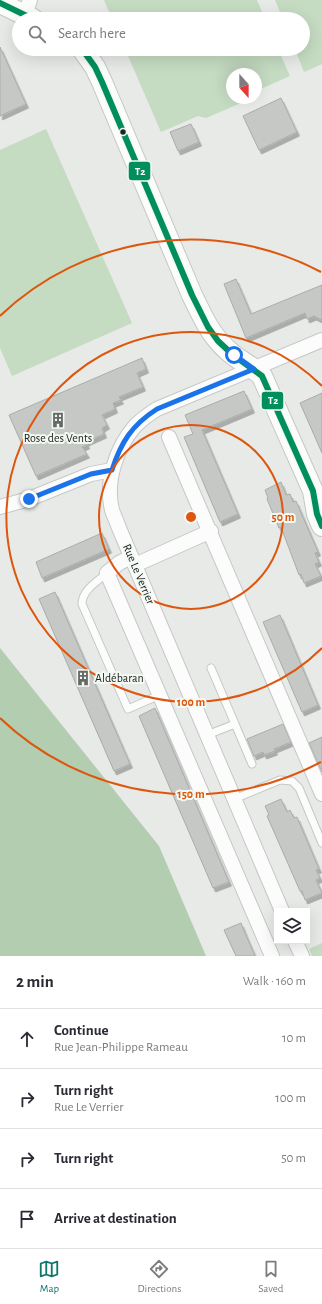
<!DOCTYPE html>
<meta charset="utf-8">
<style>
body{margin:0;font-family:"Alegreya Sans",sans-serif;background:#f7f7f7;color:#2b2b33}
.controls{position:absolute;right:12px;bottom:12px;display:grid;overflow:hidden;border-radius:0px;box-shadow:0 4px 16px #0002}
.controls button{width:36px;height:36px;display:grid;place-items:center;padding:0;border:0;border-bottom:1px solid #e1e1e2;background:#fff;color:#2b2b33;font:20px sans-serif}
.compass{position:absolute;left:226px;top:68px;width:36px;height:36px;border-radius:50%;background:#fff;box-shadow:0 4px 16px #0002;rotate:159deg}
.stop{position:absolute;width:12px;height:12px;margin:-9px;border:3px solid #1a73e8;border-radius:50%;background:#fff}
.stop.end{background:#1a73e8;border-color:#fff;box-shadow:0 1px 4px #0008}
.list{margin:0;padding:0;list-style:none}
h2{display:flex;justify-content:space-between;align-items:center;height:52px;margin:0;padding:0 16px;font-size:17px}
h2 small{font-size:13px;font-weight:400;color:#7c7c81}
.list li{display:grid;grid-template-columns:26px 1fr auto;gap:12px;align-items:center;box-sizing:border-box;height:60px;padding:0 16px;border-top:1px solid #e1e1e2}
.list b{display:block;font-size:15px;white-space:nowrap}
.list p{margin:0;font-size:13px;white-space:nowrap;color:#7c7c81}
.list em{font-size:13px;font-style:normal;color:#7c7c81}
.icon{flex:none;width:22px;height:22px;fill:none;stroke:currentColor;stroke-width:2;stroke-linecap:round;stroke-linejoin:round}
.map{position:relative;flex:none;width:322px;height:956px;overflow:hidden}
.search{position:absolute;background:#fff;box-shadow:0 4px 16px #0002;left:12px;right:12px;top:12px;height:44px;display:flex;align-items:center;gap:10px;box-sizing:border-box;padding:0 14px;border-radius:22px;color:#7c7c81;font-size:15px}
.sheet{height:292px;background:#fff}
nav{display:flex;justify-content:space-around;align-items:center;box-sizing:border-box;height:56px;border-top:1px solid #e1e1e2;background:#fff;font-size:11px;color:#7c7c81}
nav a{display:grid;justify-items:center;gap:2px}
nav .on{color:#0f766e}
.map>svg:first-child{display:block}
.green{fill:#c5dbc2}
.forest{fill:#b2cdaf}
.building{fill:#c6c8c6;stroke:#aaadaa;filter:url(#shadow)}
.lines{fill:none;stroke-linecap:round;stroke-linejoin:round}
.lane-casing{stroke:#c5c8c5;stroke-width:9}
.street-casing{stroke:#c5c8c5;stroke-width:16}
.secondary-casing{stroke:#c5c8c5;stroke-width:22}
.lane{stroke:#fbfcfb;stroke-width:7}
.street{stroke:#fbfcfb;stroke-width:14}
.secondary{stroke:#fbfcfb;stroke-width:20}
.bus-1-casing{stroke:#f3f9f3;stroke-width:9}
.bus-1{stroke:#008f5c;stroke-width:6}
.route{stroke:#1a73e8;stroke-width:5}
.ring{fill:none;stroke:#de560d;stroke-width:2}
.bus-dot{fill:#222422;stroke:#f3f9f3;stroke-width:1.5}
.labels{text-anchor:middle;stroke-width:4;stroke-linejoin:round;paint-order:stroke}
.poi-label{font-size:12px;fill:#222422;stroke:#f3f9f3}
.street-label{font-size:12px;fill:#222422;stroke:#f3f9f3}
.centre{fill:#de560d;stroke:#f3f9f3;stroke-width:2}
.ring-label{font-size:12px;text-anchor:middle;font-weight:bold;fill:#de560d;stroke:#f3f9f3;stroke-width:4;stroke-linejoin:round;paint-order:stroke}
.line-badge{stroke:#f3f9f3;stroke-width:1.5}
.badge-label{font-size:11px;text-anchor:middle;font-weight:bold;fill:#fff}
</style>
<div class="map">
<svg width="322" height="956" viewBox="0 0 322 956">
<defs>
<filter id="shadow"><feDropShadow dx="2.5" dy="4" stdDeviation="0" flood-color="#0004"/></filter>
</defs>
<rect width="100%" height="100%" fill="#e7eae6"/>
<path class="green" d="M 104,0 L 257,0 L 265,19 L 112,19 Z
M 275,0 L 322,0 L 322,64 L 304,72 L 295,49 L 303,49 L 303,19 L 283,19 Z
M 125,49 L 278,49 L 290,76 L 256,91 L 256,74 L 232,74 L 232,98 L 249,98 L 248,100 L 206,118 L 198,116 L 161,132 Z
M 46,129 L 132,323 L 12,376 L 0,348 L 0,150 Z
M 322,943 L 322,956 L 312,956 L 309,949 Z"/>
<path class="forest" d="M 0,648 L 159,846 L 206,956 L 0,956 Z"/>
<path class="building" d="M 0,47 L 26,104 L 0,116 Z
M 281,98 L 297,132 L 259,150 L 243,116 Z
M 191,124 L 199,142 L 178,151 L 170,132 Z
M 236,279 L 251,314 L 322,285 L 322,320 L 314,316 L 307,319 L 305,313 L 246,338 L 224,284 Z
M 142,358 L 146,369 L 137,373 L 143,387 L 119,397 L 121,400 L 113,403 L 115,409 L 102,415 L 107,425 L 102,428 L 104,434 L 86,442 L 87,445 L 82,447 L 87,454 L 36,476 L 9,415 Z
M 244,391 L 252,409 L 202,430 L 238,514 L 220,522 L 184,437 L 193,434 L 185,415 Z
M 322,393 L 322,453 L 300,403 Z
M 281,482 L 286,495 L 290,494 L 293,502 L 296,501 L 318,552 L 315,553 L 319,562 L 315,564 L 321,576 L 304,583 L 301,574 L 299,575 L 281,527 L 279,528 L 267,499 L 268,498 L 265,490 Z
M 102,533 L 109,549 L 42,578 L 36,562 Z
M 55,592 L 130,764 L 114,771 L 39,599 Z
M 280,615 L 318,705 L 302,712 L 263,622 Z
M 155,708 L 229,882 L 213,888 L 139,716 Z
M 283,724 L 291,742 L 274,749 L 275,751 L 264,755 L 263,752 L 254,756 L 247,739 Z
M 322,737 L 322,772 L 309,743 Z
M 281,799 L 287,812 L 290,810 L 294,818 L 297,817 L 319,869 L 316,870 L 320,878 L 316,880 L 322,893 L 305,900 L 302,891 L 300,891 L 267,816 L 269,815 L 265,806 Z
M 241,923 L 245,933 L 255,956 L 236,956 L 224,930 Z"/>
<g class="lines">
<defs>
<path id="lane" d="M 107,573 C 97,582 82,590 82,604 L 128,709 L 160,695
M 235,724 L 252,764
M 207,735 L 235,724 L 211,668
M 234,799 L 280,780 L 292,781 L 299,788 L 322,843"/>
<path id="street" d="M 25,15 L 30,0
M 169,437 L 322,794
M 0,507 L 29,499 L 91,474 L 112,470
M 131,557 L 119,563 L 107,573 L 272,956
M 135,565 L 211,531
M 282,911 L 119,528 C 117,522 114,516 112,510 C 105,482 116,448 135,426 C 142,419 149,414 157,409 L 322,340
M 295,941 L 302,956"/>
<path id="secondary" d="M 0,3 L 33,19
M 82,49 L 95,67 L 102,82 L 192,295 C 204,319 210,336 232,354 C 242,362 253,367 262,376 L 313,491 L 317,514 L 322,526"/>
</defs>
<use href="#lane" class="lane-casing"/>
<use href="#street" class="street-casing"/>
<use href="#secondary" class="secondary-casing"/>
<use href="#lane" class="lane"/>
<use href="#street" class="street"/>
<use href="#secondary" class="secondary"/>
<defs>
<path id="bus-1" d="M 0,3 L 33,19
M 82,49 L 95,67 L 102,82 L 192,295 L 208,327 L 218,341 L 232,354 L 262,376 L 313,491 L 317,514 L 322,526"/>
</defs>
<use href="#bus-1" class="bus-1-casing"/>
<use href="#bus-1" class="bus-1"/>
</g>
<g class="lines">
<path class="route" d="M 29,499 L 91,474 L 112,470 C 121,442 132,425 157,409 L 254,369 L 234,355"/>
</g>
<g class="ring">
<circle cx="191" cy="517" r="92"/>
<path d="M322 648A185 185 0 1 1 322 386"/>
<path d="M321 762A277 277 0 0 1 0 718M0 316A277 277 0 0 1 321 272"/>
</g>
<defs>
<symbol id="building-bare" viewBox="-9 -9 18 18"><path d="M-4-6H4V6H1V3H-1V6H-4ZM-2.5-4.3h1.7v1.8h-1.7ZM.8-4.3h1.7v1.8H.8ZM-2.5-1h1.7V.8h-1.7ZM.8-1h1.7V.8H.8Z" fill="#676967" stroke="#f3f9f3" stroke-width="2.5" paint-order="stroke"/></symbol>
</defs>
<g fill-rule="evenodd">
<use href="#building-bare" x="47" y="409" width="22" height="22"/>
<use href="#building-bare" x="72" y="667" width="22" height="22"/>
</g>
<circle class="bus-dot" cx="123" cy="132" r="3.5"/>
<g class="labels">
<g class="poi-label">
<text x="58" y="442">Rose des Vents</text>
<text x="95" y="682" text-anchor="start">Aldébaran</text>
</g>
<g class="street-label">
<text transform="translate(139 574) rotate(67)" y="4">Rue Le Verrier</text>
</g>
</g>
<circle cx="191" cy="517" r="6" class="centre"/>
<g class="ring-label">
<text x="283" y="521">50 m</text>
<text x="191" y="706">100 m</text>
<text x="191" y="798">150 m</text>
</g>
<g class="line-badge">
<rect x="128" y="161" width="23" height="20" rx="4" fill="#008f5c"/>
<rect x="261" y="391" width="23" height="19" rx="4" fill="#008f5c"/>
</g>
<g class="badge-label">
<text x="140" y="175">T2</text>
<text x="273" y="404">T2</text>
</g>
</svg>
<div class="controls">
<button><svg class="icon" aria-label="layers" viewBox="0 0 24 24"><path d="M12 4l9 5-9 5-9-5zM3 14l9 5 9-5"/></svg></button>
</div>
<svg class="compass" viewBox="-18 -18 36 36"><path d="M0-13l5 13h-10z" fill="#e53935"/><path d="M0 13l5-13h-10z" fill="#7c7c81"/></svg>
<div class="stop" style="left:234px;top:355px"></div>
<div class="stop end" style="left:29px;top:499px"></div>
<div class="search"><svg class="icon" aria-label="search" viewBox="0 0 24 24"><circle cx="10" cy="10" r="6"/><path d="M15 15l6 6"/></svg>Search here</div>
</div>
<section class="sheet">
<h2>2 min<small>Walk · 160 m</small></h2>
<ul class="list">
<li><svg class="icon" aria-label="ahead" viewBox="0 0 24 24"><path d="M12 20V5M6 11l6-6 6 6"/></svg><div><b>Continue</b><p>Rue Jean-Philippe Rameau</p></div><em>10 m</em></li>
<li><svg class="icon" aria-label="right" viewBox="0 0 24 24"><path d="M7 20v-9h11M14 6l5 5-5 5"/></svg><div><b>Turn right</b><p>Rue Le Verrier</p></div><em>100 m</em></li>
<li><svg class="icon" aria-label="right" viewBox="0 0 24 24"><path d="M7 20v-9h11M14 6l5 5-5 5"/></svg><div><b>Turn right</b></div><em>50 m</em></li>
<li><svg class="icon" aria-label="arrive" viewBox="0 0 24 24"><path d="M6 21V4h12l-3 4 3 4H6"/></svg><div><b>Arrive at destination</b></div></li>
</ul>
</section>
<nav>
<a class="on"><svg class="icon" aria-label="map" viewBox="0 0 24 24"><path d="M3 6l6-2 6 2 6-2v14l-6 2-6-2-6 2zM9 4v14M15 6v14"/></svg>Map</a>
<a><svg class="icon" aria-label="directions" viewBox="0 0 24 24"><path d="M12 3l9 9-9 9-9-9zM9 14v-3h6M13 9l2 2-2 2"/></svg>Directions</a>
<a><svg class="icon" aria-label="saved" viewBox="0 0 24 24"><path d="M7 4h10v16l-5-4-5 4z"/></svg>Saved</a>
</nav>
